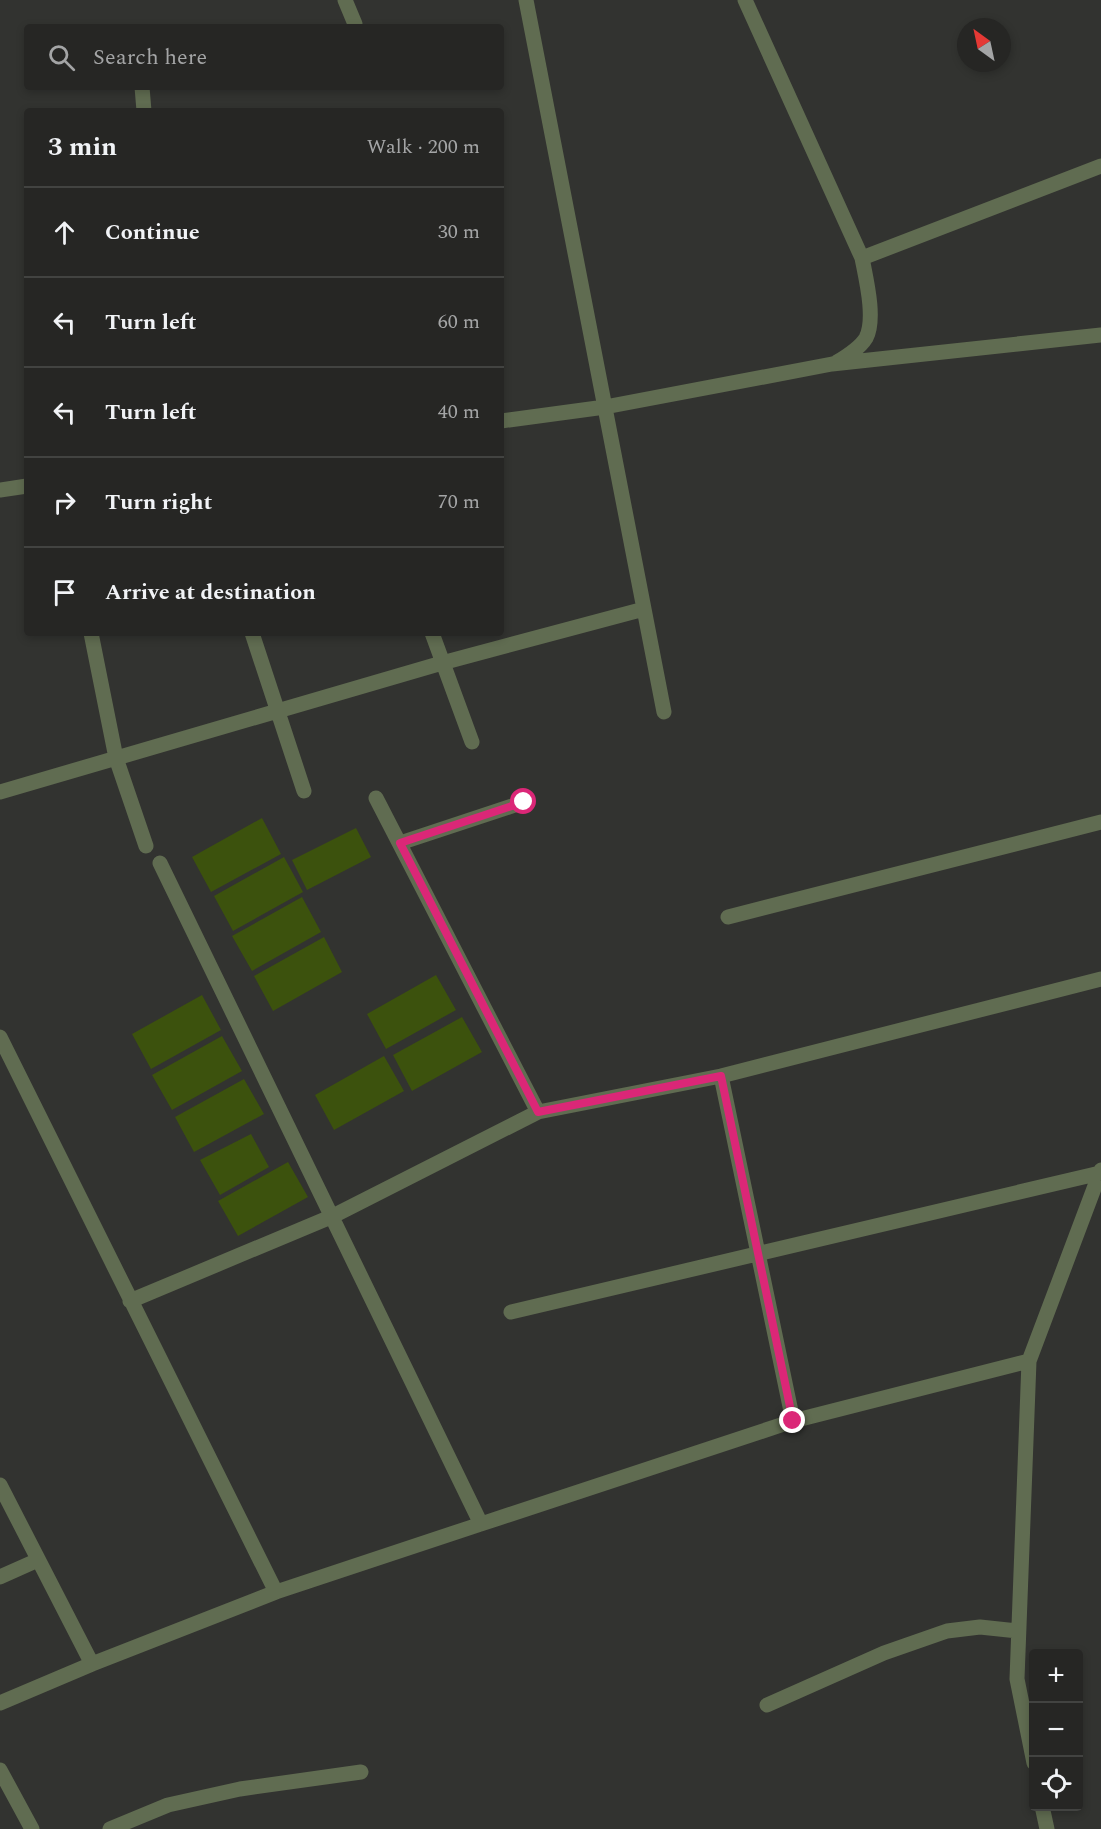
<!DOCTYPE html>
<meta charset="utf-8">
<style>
body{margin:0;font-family:Spectral,serif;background:#323231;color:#f1f3f6}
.controls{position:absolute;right:18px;bottom:18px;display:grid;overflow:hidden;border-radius:6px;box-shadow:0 3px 9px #0003}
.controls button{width:54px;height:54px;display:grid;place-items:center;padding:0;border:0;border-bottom:2px solid #424341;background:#262624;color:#f1f3f6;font:30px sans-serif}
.compass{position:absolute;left:957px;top:18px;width:54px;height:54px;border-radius:50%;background:#262624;box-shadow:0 3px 9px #0003;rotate:327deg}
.stop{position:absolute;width:18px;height:18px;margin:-14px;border:4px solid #db2777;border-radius:50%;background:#fff}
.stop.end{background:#db2777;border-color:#fff;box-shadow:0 2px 6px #0008}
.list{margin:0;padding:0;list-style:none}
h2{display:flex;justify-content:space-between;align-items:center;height:78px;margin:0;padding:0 24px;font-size:26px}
h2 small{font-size:20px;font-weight:400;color:#a4a5a6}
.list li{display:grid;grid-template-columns:39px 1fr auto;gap:18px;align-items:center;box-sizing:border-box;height:90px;padding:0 24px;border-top:2px solid #424341}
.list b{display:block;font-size:22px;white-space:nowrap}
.list em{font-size:20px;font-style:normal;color:#a4a5a6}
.icon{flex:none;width:33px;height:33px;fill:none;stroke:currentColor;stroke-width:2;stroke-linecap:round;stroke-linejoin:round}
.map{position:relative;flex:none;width:1101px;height:1829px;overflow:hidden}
.search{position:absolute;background:#262624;box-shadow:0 3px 9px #0003;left:24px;top:24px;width:480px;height:66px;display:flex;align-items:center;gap:15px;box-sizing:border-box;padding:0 21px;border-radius:6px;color:#a4a5a6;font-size:22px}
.panel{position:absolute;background:#262624;box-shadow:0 3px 9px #0003;left:24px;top:108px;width:480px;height:528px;border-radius:6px}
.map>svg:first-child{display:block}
.building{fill:#3c520d}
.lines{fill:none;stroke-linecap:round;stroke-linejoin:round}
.minor{stroke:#606c51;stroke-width:15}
.route{stroke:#db2777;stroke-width:8}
</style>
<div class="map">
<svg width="1101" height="1829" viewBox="0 0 1101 1829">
<rect width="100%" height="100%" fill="#323330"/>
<path class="building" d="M 262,818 L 281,854 L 211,892 L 192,857 Z
M 356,828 L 371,857 L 307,890 L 292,860 Z
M 284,857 L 303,892 L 233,931 L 214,896 Z
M 302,897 L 321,932 L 252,971 L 232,936 Z
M 324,937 L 342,972 L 273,1011 L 254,976 Z
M 436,975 L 456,1010 L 386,1049 L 367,1014 Z
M 202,995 L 221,1030 L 151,1069 L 132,1034 Z
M 462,1017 L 482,1052 L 412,1091 L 393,1055 Z
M 222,1036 L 242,1071 L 172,1110 L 152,1075 Z
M 384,1056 L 404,1091 L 334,1130 L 315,1095 Z
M 244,1079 L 264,1114 L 194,1152 L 175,1117 Z
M 251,1134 L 269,1167 L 220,1195 L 200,1160 Z
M 288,1162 L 308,1197 L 238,1236 L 218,1201 Z"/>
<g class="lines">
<path class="minor" d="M 345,0 L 355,24
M 526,0 L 664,712
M 745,0 L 862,258 C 866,279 876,319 866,338 C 860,348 847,356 837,362
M 142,87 L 144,111
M 862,258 L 1101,166
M 501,421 L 605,407 L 832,364 L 1101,335
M 0,490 L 27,486
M 91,633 L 116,758 L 146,846
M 252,633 L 304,791
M 432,633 L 472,742
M 0,792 L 442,663 L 644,609
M 376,798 L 538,1112
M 400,843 L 524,802
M 160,863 L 481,1524
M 728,917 L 1101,822
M 0,1037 L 276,1592
M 721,1076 L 793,1421
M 130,1301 L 333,1216 L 538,1112 L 721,1076 L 1101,979
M 511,1312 L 1100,1173
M 0,1485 L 92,1664
M 0,1577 L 38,1560
M 0,1703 L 92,1664 L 276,1592 L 481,1524 L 793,1421 L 1029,1361
M 767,1705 L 884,1653 L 947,1631 L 980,1627 L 1018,1631
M 1034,1763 L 1017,1679 L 1029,1361 L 1101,1170
M 0,1770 L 32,1829
M 1042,1806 L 1047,1829
M 110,1829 L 168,1805 L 240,1789 L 361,1772"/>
</g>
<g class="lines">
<path class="route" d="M 524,802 L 400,843 L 538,1112 L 721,1076 L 793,1421"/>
</g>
</svg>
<div class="controls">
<button>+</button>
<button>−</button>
<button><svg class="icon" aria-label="locate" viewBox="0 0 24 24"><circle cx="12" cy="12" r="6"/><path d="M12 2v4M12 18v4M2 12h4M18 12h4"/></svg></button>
</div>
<svg class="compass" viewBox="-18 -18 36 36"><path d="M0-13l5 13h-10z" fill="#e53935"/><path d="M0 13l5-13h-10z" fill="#a4a5a6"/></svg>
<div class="stop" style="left:524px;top:802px"></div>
<div class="stop end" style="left:793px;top:1421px"></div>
<div class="search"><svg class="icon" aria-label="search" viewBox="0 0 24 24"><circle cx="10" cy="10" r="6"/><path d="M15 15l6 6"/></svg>Search here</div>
<section class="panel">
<h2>3 min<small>Walk · 200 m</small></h2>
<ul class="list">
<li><svg class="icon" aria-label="ahead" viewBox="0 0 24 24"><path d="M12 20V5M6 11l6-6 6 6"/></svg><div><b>Continue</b></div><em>30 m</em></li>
<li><svg class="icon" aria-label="left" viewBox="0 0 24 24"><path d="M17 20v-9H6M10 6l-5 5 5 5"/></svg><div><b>Turn left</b></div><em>60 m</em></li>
<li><svg class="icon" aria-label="left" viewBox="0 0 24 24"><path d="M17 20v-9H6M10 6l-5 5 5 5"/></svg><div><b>Turn left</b></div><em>40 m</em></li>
<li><svg class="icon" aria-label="right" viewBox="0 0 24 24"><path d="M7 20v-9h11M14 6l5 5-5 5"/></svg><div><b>Turn right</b></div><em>70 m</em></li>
<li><svg class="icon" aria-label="arrive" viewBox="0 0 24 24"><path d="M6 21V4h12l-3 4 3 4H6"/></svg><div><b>Arrive at destination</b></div></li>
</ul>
</section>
</div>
